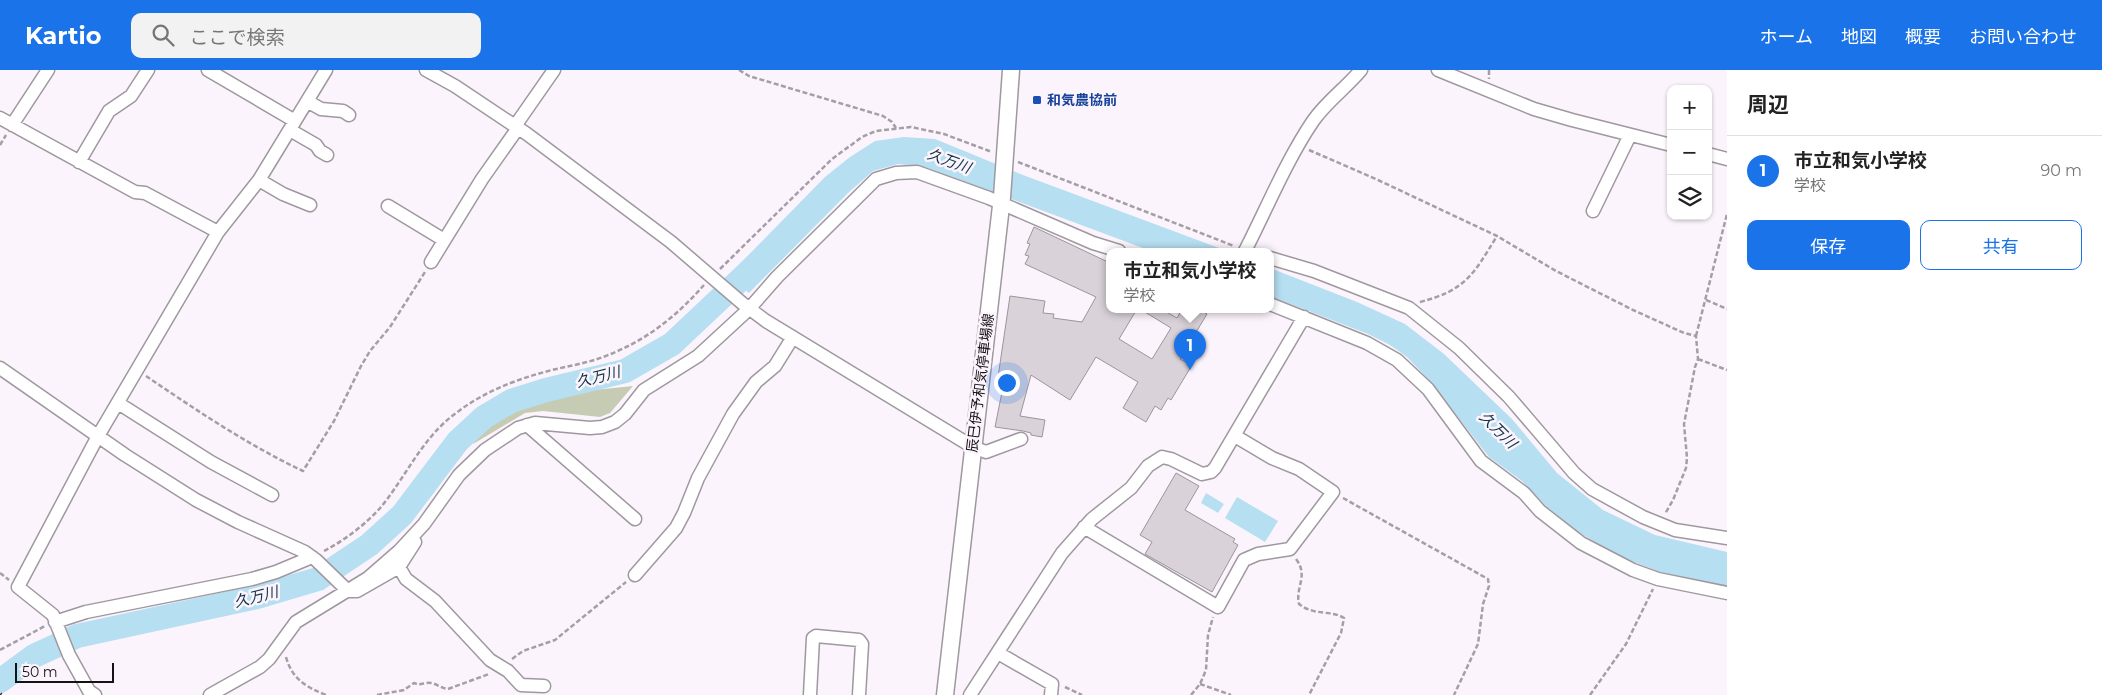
<!DOCTYPE html>
<html lang="ja">
<meta charset="utf-8">
<style>
body{margin:0;font-family:Montserrat,"Noto Sans JP",sans-serif;background:#f2f2f2;color:#222}
.controls{position:absolute;right:15px;top:15px;display:grid;overflow:hidden;border-radius:10px;box-shadow:0 1px 4px #0004}
.controls button{width:45px;height:45px;display:grid;place-items:center;padding:0;border:0;border-bottom:1px solid #e0e0e0;background:#fff;color:#222;font:25px sans-serif}
.scale{position:absolute;left:15px;bottom:12px;width:99px;box-sizing:border-box;padding-left:5px;border:2px solid #151215;border-top:0;font-size:14px;line-height:18px;white-space:nowrap;color:#151215;-webkit-text-stroke:4px #fcf4fc;paint-order:stroke}
.you{position:absolute;left:1006px;top:312px;width:18px;height:18px;margin:-12px;border:4px solid #fff;border-radius:50%;background:#1a73e8;box-shadow:0 0 0 8px #1a73e833}
.badge{display:grid;place-items:center;width:32px;height:32px;border-radius:50%;background:#1a73e8;color:#fff;font-size:16px;font-weight:700}
.pin{position:absolute;translate:-50% -41px;filter:drop-shadow(0 1px 2px #0008)}
.pin::after{content:'';position:absolute;top:26px;width:18px;height:15px;background:inherit;clip-path:polygon(0 0,100% 0,50% 100%)}
.popup{position:absolute;left:1106px;top:178px;width:168px;height:65px;box-sizing:border-box;display:grid;place-content:center;border-radius:10px;background:#fff;filter:drop-shadow(0 1px 4px #0005);font-size:16px;white-space:nowrap;color:#767676}
.popup b{font-size:19px;color:#222}
.popup::after{content:'';position:absolute;left:50%;top:100%;margin-left:-10px;border:10px solid transparent;border-top-color:#fff}
.list{margin:0;padding:0;list-style:none}
h2{display:flex;justify-content:space-between;align-items:center;height:65px;margin:0;padding:0 20px;font-size:21px}
h2 small{font-size:16px;font-weight:400;color:#767676}
.list li{display:grid;grid-template-columns:32px 1fr auto;gap:15px;align-items:center;box-sizing:border-box;height:70px;padding:0 20px;border-top:1px solid #e0e0e0}
.list b{display:block;font-size:19px;white-space:nowrap}
.list p{margin:0;font-size:16px;white-space:nowrap;color:#767676}
.list em{font-size:16px;font-style:normal;color:#767676}
.actions{display:flex;gap:10px;padding:15px 20px}
.actions a{flex:1;padding:11px 0;border:1px solid #1a73e8;border-radius:10px;text-align:center;font-size:18px;color:#1a73e8}
.actions .main{background:#1a73e8;color:#fff}
.icon{flex:none;width:28px;height:28px;fill:none;stroke:currentColor;stroke-width:2;stroke-linecap:round;stroke-linejoin:round}
.map{position:relative;flex:none;width:1727px;height:625px;overflow:hidden}
header{display:flex;align-items:center;gap:30px;box-sizing:border-box;height:70px;padding:0 25px;background:#1a73e8;color:#fff}
header strong{font-size:24px}
nav{display:flex;gap:28px;margin-inline-start:auto;font-size:18px}
.search{width:350px;height:45px;background:#f2f2f2;display:flex;align-items:center;gap:12px;box-sizing:border-box;padding:0 18px;border-radius:10px;color:#767676;font-size:19px}
main{display:flex}
aside{flex:1;background:#fff}
.map>svg:first-child{display:block}
.green{fill:#c6ccb3}
.water{fill:#b6dff2}
.lines{fill:none;stroke-linecap:round;stroke-linejoin:round}
.river{stroke:#b6dff2;stroke-width:24}
.building{fill:#d9d2d9;stroke:#9c959c}
.minor-casing{stroke:#9f989f;stroke-width:15}
.major-casing{stroke:#9f989f;stroke-width:19}
.path{stroke:#a59fa5;stroke-width:2.5;stroke-dasharray:5 2.5;stroke-linecap:butt}
.minor{stroke:#fff;stroke-width:12}
.major{stroke:#fff;stroke-width:16}
.rail{stroke:#2c292c;stroke-width:4;stroke-dasharray:9 9;stroke-linecap:butt}
.transit-dot{fill:#1a4fb4;stroke:#fcf4fc;stroke-width:2}
.labels{text-anchor:middle;stroke-width:5;stroke-linejoin:round;paint-order:stroke}
.transit-label{font-size:14px;font-weight:bold;fill:#164399;stroke:#fcf4fc;text-anchor:start}
.street-label{font-size:14px;fill:#151215;stroke:#fcf4fc}
.water-label{font-size:15px;font-style:italic;fill:#0e3341;stroke:#fcf4fc}
</style>
<header>
<strong>Kartio</strong>
<div class="search"><svg class="icon" aria-label="search" viewBox="0 0 24 24"><circle cx="10" cy="10" r="6"/><path d="M15 15l6 6"/></svg>ここで検索</div>
<nav><a>ホーム</a><a>地図</a><a>概要</a><a>お問い合わせ</a></nav>
</header>
<main>
<div class="map">
<svg width="1727" height="625" viewBox="0 0 1727 625">
<rect width="100%" height="100%" fill="#fcf4fc"/>
<path class="green" d="M 633,316 L 610,343 L 600,347 L 543,341 L 525,343 L 473,374 C 500,322 582,322 633,316 Z"/>
<path class="water" d="M 904,67 L 935,69 L 1023,105 L 1227,181 L 1151,181 L 925,97 L 898,94 L 873,101 L 848,123 L 749,223 L 728,206 L 825,107 L 850,87 L 875,71 Z
M 1270,198 L 1357,232 L 1405,254 L 1444,284 L 1512,349 L 1557,403 L 1603,440 L 1655,465 L 1727,482 L 1727,516 L 1668,505 L 1616,485 L 1572,458 L 1545,435 L 1522,411 L 1489,387 L 1430,311 L 1407,287 L 1390,275 L 1368,264 L 1270,226 Z
M 1206,423 L 1224,434 L 1218,443 L 1201,433 Z
M 1237,427 L 1278,451 L 1265,472 L 1225,448 Z"/>
<g class="lines">
<path class="river" d="M 0,611 L 34,586 L 77,566 L 257,527 L 318,509 L 369,475 L 402,445 L 458,371 L 484,347 L 511,331 L 546,320 L 625,301 L 672,274 L 760,191"/>
</g>
<path class="building" d="M 1034,157 L 1110,193 L 1110,239 L 1137,239 L 1119,269 L 1152,289 L 1171,258 L 1140,239 L 1161,239 L 1177,248 L 1182,239 L 1198,239 L 1207,244 L 1180,289 L 1192,295 L 1171,330 L 1168,328 L 1161,340 L 1155,336 L 1146,352 L 1123,338 L 1138,312 L 1096,287 L 1070,330 L 1031,305 L 1020,346 L 1045,350 L 1042,367 L 1031,365 L 1031,363 L 1023,361 L 995,357 L 1002,322 L 998,322 L 999,315 L 997,314 L 1010,226 L 1045,231 L 1043,243 L 1054,244 L 1053,248 L 1082,252 L 1096,227 L 1025,194 L 1029,186 L 1025,185 L 1030,174 L 1027,173 Z
M 1176,403 L 1199,416 L 1185,440 L 1235,469 L 1233,472 L 1238,475 L 1212,522 L 1145,484 L 1152,472 L 1140,465 Z"/>
<g class="lines">
<defs>
<path id="minor" d="M 208,0 L 295,51
M 426,0 L 455,16 L 527,64 L 671,172 L 742,233 L 766,251 L 973,377 L 986,382 L 1021,369
M 1438,0 L 1534,39 L 1572,50 L 1671,75
M 307,31 L 321,39 L 343,41 L 349,45
M 0,48 L 135,122 L 145,123 L 218,162
M 12,55 L 48,0
M 515,56 L 554,0
M 290,60 L 316,75 L 320,81 L 327,85
M 1708,84 L 1727,89
M 79,92 L 109,41 L 131,26 L 148,0
M 259,110 L 283,124 L 310,135
M 388,136 L 444,170
M 1593,141 L 1630,65
M 1245,181 C 1267,138 1286,91 1313,51 C 1327,31 1346,18 1361,0
M 1270,188 L 1314,201 L 1409,238 L 1459,278 L 1509,327 L 1574,403 L 1592,419 L 1643,447 L 1675,460 L 1727,468
M 431,192 L 482,109 L 518,58
M 1270,234 L 1367,273 L 1397,290 L 1428,319 L 1481,391 L 1524,423 L 1540,441 L 1581,473 L 1633,500 L 1658,509 L 1727,523
M 0,298 L 125,385 L 196,430 L 238,452 L 305,482 L 316,490 L 348,521 L 357,521 L 399,497 L 415,472
M 118,333 L 211,392 L 272,425
M 527,355 L 635,449
M 1084,457 L 1218,537 L 1244,490 L 1258,484 L 1290,479 L 1333,422 L 1299,399 L 1272,388 L 1235,366
M 399,497 L 406,509 L 435,531 L 490,590 L 508,601 L 521,615 L 544,616
M 635,505 L 676,458 L 684,443 L 698,408 L 733,344 L 756,312 L 775,296 L 793,267
M 55,552 L 86,542 L 252,509 L 276,502 L 312,487
M 998,583 L 1052,614 L 1051,625
M 95,625 L 89,621 L 69,585 L 53,545 L 18,517 L 98,366 L 218,162 L 259,110 L 326,0
M 210,625 L 260,597 L 269,589 L 296,552 L 368,508 L 399,481 L 424,454 L 459,405 L 485,380 L 518,358 L 535,353 L 590,358 L 602,357 L 615,352 L 625,344 L 644,320 L 698,286 L 749,239 L 777,207 L 876,109 L 896,103 L 917,102 L 989,128 L 1093,173 L 1119,181
M 810,625 L 813,568 L 816,566 L 859,570 L 862,574 L 859,625
M 970,625 L 1062,483 L 1092,449 L 1131,418 L 1148,396 L 1162,387 L 1171,389 L 1202,404 L 1211,402 L 1215,398 L 1304,247"/>
<path id="major" d="M 945,625 L 1002,127 L 1011,0"/>
</defs>
<use href="#minor" class="minor-casing"/>
<use href="#major" class="major-casing"/>
<path class="path" d="M 739,0 L 749,6 L 883,46 L 892,52 L 896,58
M 1489,0 L 1489,9
M 0,75 L 6,65
M 1309,80 L 1378,110 L 1497,166 L 1556,201 L 1633,240 L 1684,263 L 1696,266 L 1698,289 L 1695,297 L 1684,354 L 1687,388 L 1686,398 L 1673,430 L 1665,444
M 1018,92 L 1234,176
M 720,199 L 832,89 L 862,67 L 876,61 L 911,57 L 944,64 L 992,82
M 1706,230 L 1727,239
M 1420,232 C 1466,220 1473,205 1497,166
M 1696,266 L 1727,144
M 1698,289 L 1727,300
M 146,306 C 196,340 248,375 303,401 L 334,351 L 361,296 L 370,281 L 390,257 L 425,202
M 1343,428 L 1488,509 L 1489,516 L 1483,534 L 1478,574 L 1454,625
M 324,481 C 345,470 366,454 381,437 C 407,405 422,368 456,343 C 485,321 517,309 552,300 C 569,296 587,293 603,287 C 644,272 675,248 704,215
M 1296,489 C 1309,506 1295,517 1299,534 C 1314,546 1332,540 1344,548 L 1341,563 L 1309,625
M 0,503 L 9,510
M 0,580 L 45,556
M 286,587 C 292,609 306,617 326,625
M 512,589 L 523,581 L 555,570 L 626,512
M 1200,614 L 1231,625
M 1065,617 L 1082,625
M 377,625 L 404,620 L 414,613 C 421,616 424,612 431,613 C 437,614 441,618 448,619 L 489,604
M 1191,625 L 1200,614 L 1206,600 L 1208,565 L 1213,547
M 1590,625 L 1626,574 L 1653,519"/>
<use href="#minor" class="minor"/>
<use href="#major" class="major"/>
<path class="rail" d="M 0,624 L 1,625"/>
</g>
<rect class="transit-dot" x="1032" y="25" width="10" height="10" rx="2.5"/>
<g class="labels">
<g class="transit-label">
<text x="1047" y="35">和気農協前</text>
</g>
<g class="street-label">
<text transform="translate(980 313) rotate(-83)" y="5">辰巳伊予和気停車場線</text>
</g>
<g class="water-label">
<text transform="translate(949 91) rotate(20)" y="5">久万川</text>
<text transform="translate(598 307) rotate(-14)" y="5">久万川</text>
<text transform="translate(1498 360) rotate(45)" y="5">久万川</text>
<text transform="translate(256 527) rotate(-14)" y="5">久万川</text>
</g>
</g>
</svg>
<div class="controls">
<button>+</button>
<button>−</button>
<button><svg class="icon" aria-label="layers" viewBox="0 0 24 24"><path d="M12 4l9 5-9 5-9-5zM3 14l9 5 9-5"/></svg></button>
</div>
<div class="scale">50 m</div>
<div class="you"></div>
<div class="pin badge" style="left:1190px;top:300px">1</div>
<div class="popup"><b>市立和気小学校</b>学校</div>
</div>
<aside>
<h2>周辺<small></small></h2>
<ul class="list">
<li><span class="badge">1</span><div><b>市立和気小学校</b><p>学校</p></div><em>90 m</em></li>
</ul>
<div class="actions"><a class="main">保存</a><a>共有</a></div>
</aside>
</main>
